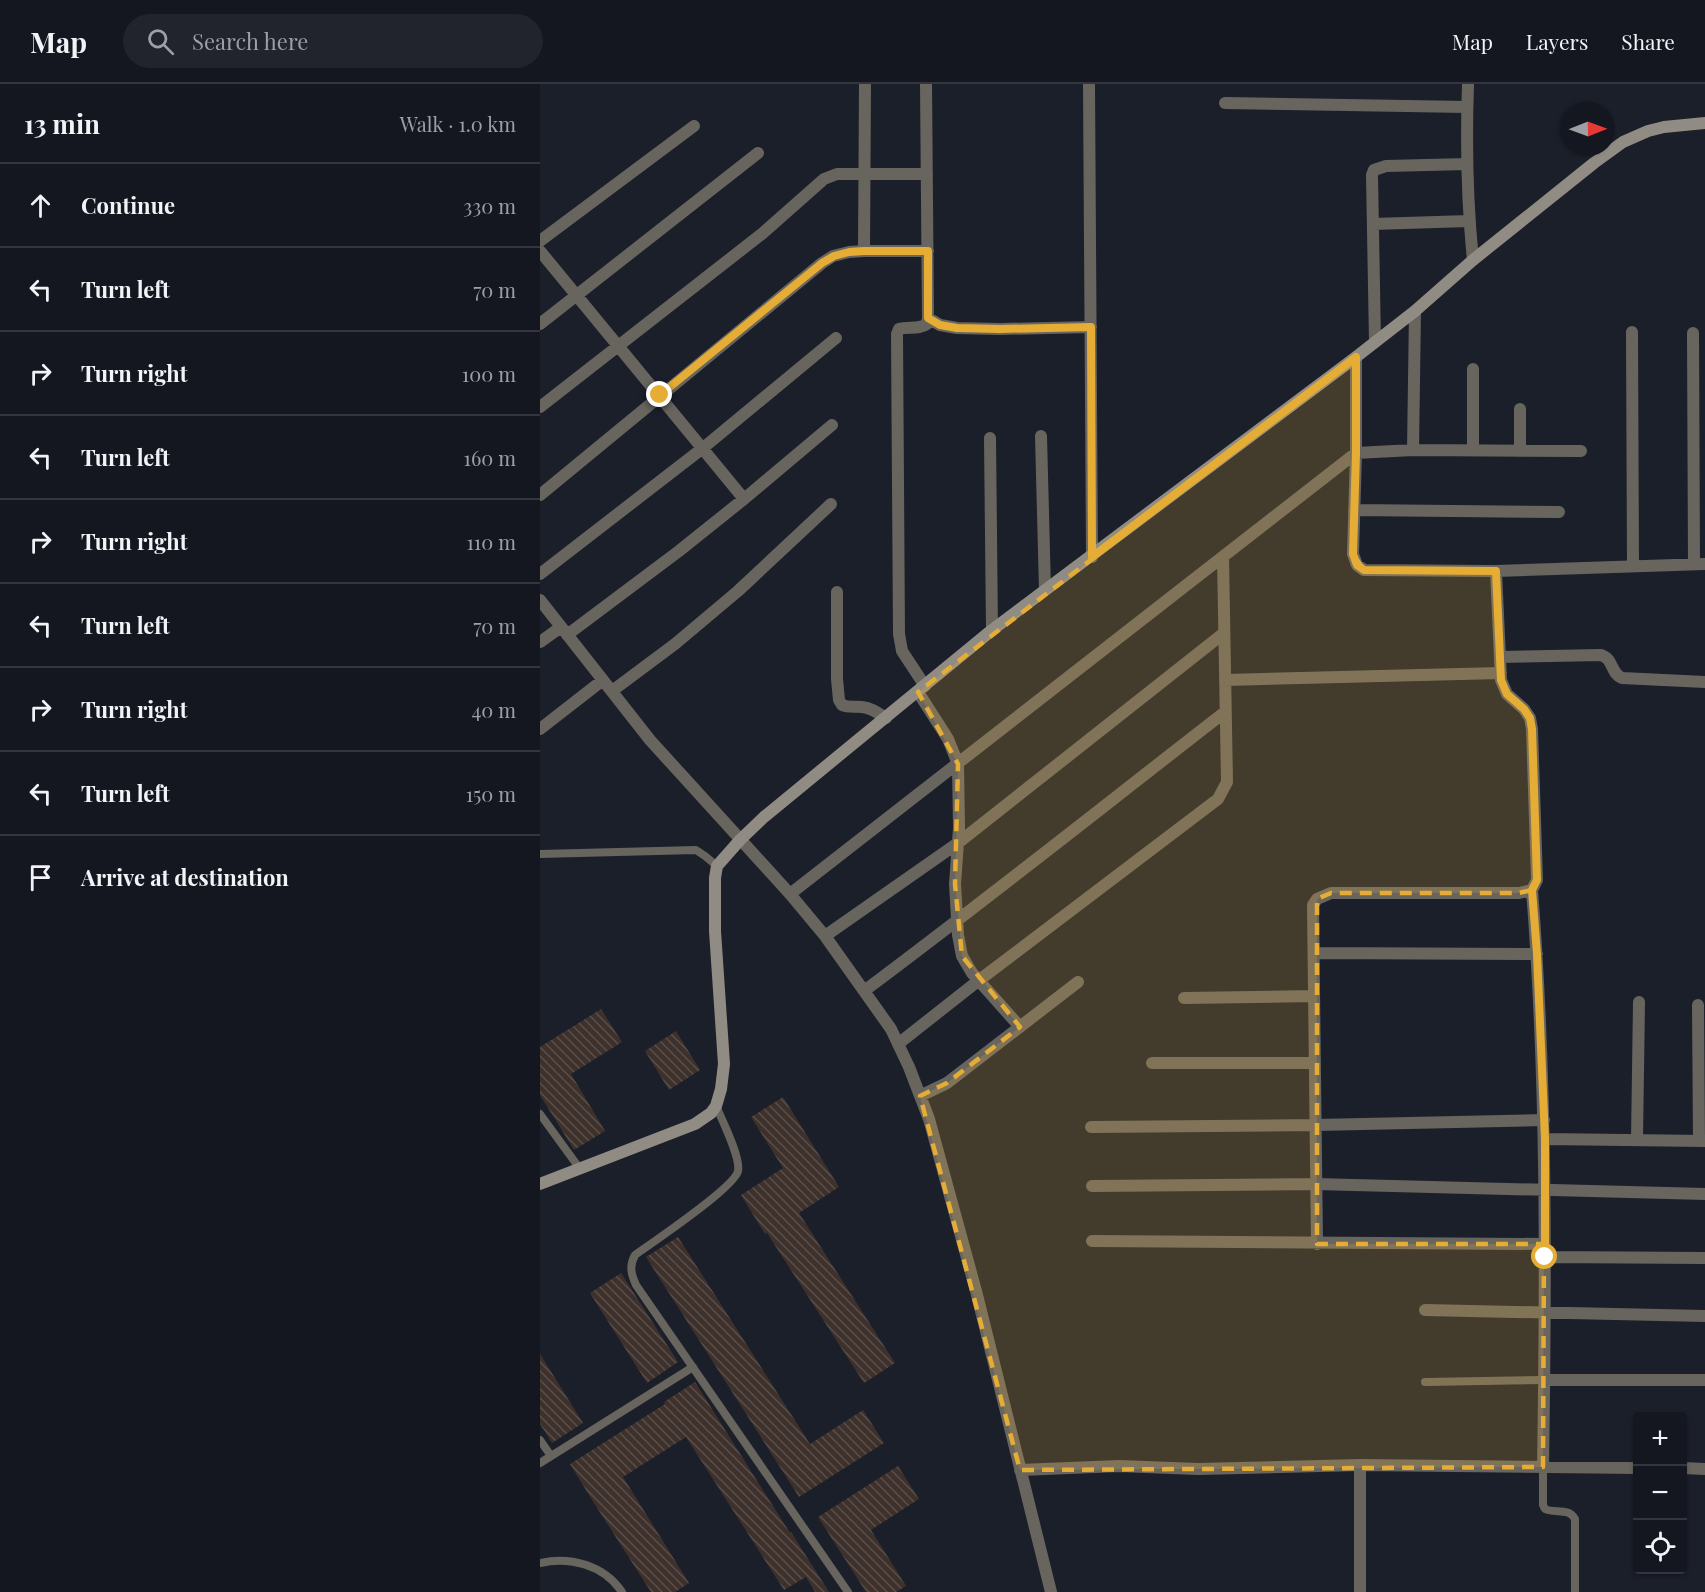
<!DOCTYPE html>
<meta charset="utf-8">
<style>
body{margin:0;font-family:"Playfair Display",serif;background:#21242d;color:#f1f3f6}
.controls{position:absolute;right:18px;bottom:18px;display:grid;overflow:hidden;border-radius:6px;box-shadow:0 2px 4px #0004}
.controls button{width:54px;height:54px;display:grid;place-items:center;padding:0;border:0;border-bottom:2px solid #33363e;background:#141720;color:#f1f3f6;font:30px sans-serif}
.compass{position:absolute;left:1021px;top:18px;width:54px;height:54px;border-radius:50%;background:#141720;box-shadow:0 2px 4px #0004;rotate:89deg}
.stop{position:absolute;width:18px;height:18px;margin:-14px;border:4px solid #e5ad35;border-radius:50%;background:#fff}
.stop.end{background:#e5ad35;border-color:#fff;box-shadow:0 2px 6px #0008}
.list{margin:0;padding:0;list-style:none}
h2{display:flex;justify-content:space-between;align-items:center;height:78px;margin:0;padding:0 24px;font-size:26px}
h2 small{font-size:20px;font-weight:400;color:#9d9fa5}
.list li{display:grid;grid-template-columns:39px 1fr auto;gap:18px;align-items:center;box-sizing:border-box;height:84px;padding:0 24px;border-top:2px solid #33363e}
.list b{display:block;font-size:22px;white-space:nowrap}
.list em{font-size:20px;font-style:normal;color:#9d9fa5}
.icon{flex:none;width:33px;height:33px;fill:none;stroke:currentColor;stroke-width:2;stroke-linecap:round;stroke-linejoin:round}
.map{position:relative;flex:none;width:1165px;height:1508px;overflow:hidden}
header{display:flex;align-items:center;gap:36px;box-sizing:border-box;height:84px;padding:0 30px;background:#141720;border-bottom:2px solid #33363e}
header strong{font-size:28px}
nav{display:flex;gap:33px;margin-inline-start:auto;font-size:21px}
.search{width:420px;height:54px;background:#21242d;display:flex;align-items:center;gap:15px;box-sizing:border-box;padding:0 21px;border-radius:33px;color:#9d9fa5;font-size:22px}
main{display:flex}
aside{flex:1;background:#141720}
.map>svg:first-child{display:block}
.building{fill:url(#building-back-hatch)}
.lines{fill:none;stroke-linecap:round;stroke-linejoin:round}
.lane{stroke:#68655f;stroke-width:8}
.street{stroke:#68655f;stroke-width:12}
.secondary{stroke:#918c83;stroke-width:12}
.route{stroke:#e5ad35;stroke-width:8}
.marked{fill:#e5ad35;fill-opacity:0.2;stroke:#e5ad35;stroke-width:4.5;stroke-dasharray:12 8;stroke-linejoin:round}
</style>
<header>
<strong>Map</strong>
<div class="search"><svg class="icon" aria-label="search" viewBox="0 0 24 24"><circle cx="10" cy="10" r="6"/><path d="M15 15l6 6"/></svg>Search here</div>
<nav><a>Map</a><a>Layers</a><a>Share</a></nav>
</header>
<main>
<aside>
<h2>13 min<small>Walk · 1.0 km</small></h2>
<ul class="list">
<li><svg class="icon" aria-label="ahead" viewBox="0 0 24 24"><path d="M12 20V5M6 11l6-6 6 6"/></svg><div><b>Continue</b></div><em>330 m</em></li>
<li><svg class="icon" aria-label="left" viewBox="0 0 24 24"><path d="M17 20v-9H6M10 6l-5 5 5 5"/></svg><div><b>Turn left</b></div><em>70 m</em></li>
<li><svg class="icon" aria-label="right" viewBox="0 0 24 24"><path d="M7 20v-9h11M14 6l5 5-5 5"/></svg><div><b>Turn right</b></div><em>100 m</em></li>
<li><svg class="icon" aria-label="left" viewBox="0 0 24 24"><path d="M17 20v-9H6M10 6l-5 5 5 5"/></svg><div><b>Turn left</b></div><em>160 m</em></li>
<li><svg class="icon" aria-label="right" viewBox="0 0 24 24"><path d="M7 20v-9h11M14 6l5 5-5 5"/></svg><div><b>Turn right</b></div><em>110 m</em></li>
<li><svg class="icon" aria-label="left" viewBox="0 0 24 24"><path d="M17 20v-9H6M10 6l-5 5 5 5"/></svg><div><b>Turn left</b></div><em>70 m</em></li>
<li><svg class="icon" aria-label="right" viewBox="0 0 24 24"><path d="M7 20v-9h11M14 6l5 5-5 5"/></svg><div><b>Turn right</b></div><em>40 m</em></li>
<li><svg class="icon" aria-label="left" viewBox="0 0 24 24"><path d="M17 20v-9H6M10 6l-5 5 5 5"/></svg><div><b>Turn left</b></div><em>150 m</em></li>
<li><svg class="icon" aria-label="arrive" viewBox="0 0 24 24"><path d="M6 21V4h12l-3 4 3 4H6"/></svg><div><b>Arrive at destination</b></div></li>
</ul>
</aside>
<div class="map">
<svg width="1165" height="1508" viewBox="0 0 1165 1508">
<defs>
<pattern id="building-back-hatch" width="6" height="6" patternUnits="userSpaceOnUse" patternTransform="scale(1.5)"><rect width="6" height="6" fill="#3e312b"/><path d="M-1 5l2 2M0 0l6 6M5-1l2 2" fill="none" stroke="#594e4a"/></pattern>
</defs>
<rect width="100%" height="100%" fill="#1b1f2a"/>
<path class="building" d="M 61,925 L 82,958 L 31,990 L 65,1047 L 34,1066 L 0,1011 L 0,963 Z
M 136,947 L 160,986 L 129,1006 L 105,967 Z
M 243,1013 L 299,1103 L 259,1129 L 355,1279 L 324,1299 L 227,1149 L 225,1150 L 201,1111 L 243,1084 L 211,1033 Z
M 138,1153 L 270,1360 L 323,1326 L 344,1359 L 259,1413 L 106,1173 Z
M 81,1189 L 138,1278 L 107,1299 L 50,1209 Z
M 0,1270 L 43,1339 L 12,1359 L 0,1340 Z
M 155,1298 L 250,1449 L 251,1448 L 289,1508 L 275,1508 L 266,1493 L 244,1506 L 146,1353 L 83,1393 L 149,1499 L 135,1508 L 111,1508 L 54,1419 L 30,1380 L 125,1320 L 124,1318 Z
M 358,1382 L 379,1415 L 331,1446 L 366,1502 L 356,1508 L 326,1508 L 278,1433 Z"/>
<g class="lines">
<path class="lane" d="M 0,770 L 156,766 L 165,772 L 177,782
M 176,1022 C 182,1036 201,1074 198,1087 C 195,1103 112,1159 95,1171 C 89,1182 91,1190 96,1201 L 308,1508
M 0,1030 L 40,1085
M 885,1298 L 1004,1296
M 0,1356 L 11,1372
M 0,1379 L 153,1283
M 1003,1383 L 1003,1421 L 1005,1425 C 1015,1430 1029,1423 1035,1435 L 1035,1508
M 0,1479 C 30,1472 64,1481 82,1508"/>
<path class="street" d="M 549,0 L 552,473
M 928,0 C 926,59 927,118 933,176
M 685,19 L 927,23
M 833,140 L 929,137
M 0,157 L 154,42
M 0,167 L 204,415
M 324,167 L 325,0
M 388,234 L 400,241 L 417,244 L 460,245 L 551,243
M 0,240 L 218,69
M 1092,248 L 1093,482
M 1153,249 L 1154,480
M 835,258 L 832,91 L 834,86 L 846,82 L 927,80
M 816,273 L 816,369 L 813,470 L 817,481 L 824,486 L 956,487 L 1165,480
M 0,323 L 223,149 L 284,95 L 297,90 L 387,90
M 501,352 L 505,506
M 450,354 L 452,546
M 873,366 L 875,227
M 933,366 L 933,285
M 980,367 L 980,325
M 0,411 L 282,179 L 293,172 L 309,168 L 324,167 L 388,167
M 814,426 L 1019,428
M 0,490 L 163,364 L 296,254
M 297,508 L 297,595 L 299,616 L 302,621 C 309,624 315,622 322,623 C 332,624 338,629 346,634
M 0,516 L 110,656 L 250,810 L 285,852 L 351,945 L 369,983 L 389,1035 L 436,1207 L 511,1508
M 27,551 L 139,467 L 204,415 L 292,341
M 0,558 L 21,543
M 960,573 L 1061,571 C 1074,575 1070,589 1082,594 L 1165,598
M 685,596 L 961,589
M 385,602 L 362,567 L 359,550 L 357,250 L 359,245 C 368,242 379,246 387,240 L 388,234 L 386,0
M 72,607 L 135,560 L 198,507 L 291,420
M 378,608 L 408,655 L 418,680 L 419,744 L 415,800 L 418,851 L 422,872 L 432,889 L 480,943
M 0,645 L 63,596
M 992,806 C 1007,998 1006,1190 1003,1383
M 250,810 L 816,369 L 873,366 L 1041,367
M 285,852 L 418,759 L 684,549
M 774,869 L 997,870
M 324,907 C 446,816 565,721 685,628
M 644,914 L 774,912
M 1158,921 L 1159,1057
M 358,960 L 438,897 L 678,715 L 687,698 L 683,473
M 612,979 L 775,979
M 380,1012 L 407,999 L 538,898
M 551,1043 L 776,1041 L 1004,1036
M 1005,1055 L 1165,1057
M 1097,1056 L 1099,918
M 552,1102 L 776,1100 L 1165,1110
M 552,1157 L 1004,1160
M 777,1160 L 773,821 L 777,815 L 791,809 L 979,809 L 992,806 L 997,796 L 992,645 L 990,634 L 984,625 L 967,610 L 961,596 L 956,487
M 1005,1173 L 1165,1174
M 885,1226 L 1165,1232
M 1004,1296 L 1165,1296
M 820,1381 L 820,1508
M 1142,1384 L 1165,1385
M 480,1386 L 579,1382 L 658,1385 L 820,1381 L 1098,1384"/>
<path class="secondary" d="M 0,1100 L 155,1040 L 171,1029 L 176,1022 L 181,1005 L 184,980 L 175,847 L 175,794 L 177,782 L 200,756 L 224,733 L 452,546 L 816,273 L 875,227 L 933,176 L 1054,79 L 1083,58 L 1108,47 L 1124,43 L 1165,39"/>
</g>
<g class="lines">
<path class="route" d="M 120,311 L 282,179 L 294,172 L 309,168 L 324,167 L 388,167 L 388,234 L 400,241 L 417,244 L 460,245 L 551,243 L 552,473 L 816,273 L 816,369 L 813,470 L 817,481 L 824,486 L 956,487 L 961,596 L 967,610 L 984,625 L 990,634 L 992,645 L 997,796 L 992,806 L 997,870 L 1005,1055 L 1005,1173"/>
</g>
<path class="marked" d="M 816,273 L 813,470 L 824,486 L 956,487 L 961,596 L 967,610 L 990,634 L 992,645 L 997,796 L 992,806 L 979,809 L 791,809 L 777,815 L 777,1160 L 1004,1160 L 1003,1383 L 480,1386 L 380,1012 L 407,999 L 480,943 L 422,872 L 415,800 L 418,680 L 378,608 Z"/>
</svg>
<div class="controls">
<button>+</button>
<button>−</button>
<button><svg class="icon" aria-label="locate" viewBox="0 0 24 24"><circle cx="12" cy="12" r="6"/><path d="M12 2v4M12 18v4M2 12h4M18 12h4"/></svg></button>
</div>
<svg class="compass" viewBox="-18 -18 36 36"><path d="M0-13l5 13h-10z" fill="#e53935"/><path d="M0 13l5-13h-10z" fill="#9d9fa5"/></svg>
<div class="stop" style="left:1005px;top:1173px"></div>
<div class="stop end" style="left:120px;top:311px"></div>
</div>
</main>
